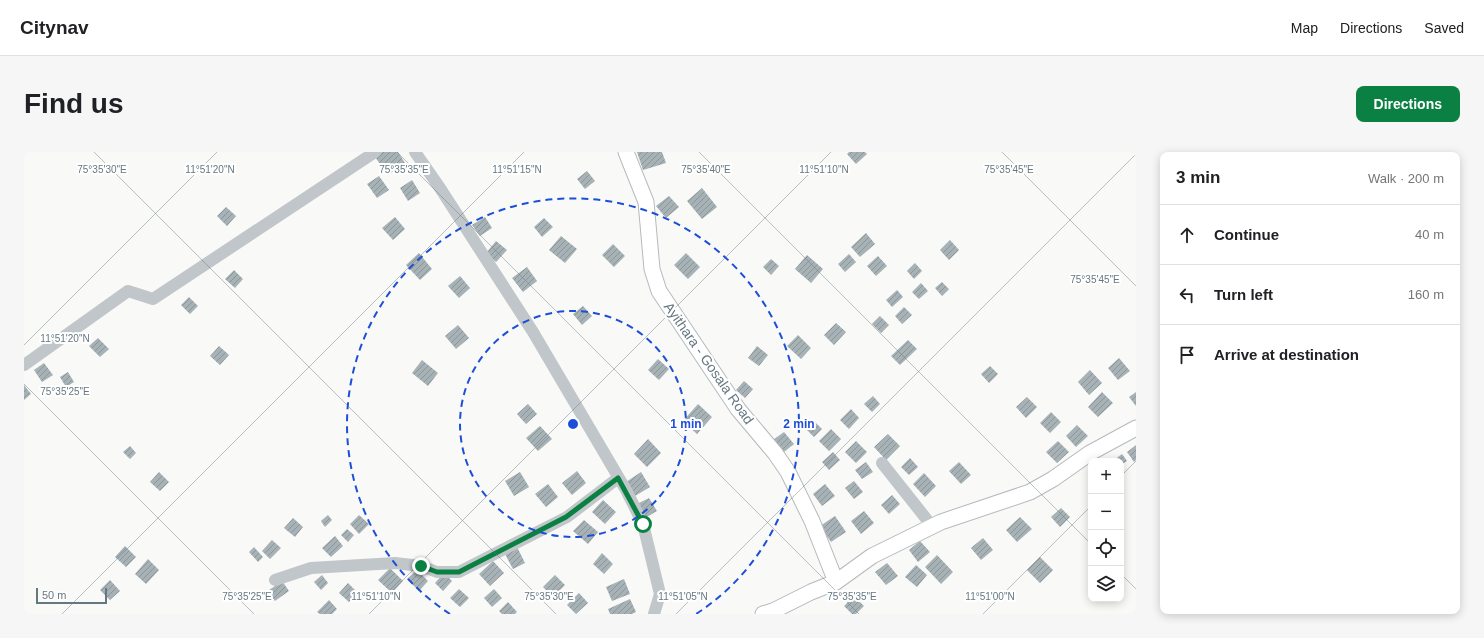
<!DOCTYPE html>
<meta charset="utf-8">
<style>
body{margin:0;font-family:Helvetica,sans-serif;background:#f6f6f6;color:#202124}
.controls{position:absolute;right:12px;bottom:12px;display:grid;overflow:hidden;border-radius:8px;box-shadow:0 2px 10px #0003}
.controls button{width:36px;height:36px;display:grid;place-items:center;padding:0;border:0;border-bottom:1px solid #e0e0e0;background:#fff;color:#202124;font:20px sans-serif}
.scale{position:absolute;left:12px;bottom:10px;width:71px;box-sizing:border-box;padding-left:4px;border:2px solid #657881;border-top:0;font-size:11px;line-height:14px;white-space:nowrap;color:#657881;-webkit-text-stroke:3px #fff;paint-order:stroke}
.stop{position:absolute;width:12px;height:12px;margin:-9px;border:3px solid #0b8043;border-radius:50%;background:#fff}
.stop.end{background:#0b8043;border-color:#fff;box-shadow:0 1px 4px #0008}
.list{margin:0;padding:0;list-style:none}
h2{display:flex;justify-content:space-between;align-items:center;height:52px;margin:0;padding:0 16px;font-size:17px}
h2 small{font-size:13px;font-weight:400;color:#757577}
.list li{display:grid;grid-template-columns:26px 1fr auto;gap:12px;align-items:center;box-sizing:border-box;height:60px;padding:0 16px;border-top:1px solid #e0e0e0}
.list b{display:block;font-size:15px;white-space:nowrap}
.list em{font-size:13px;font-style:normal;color:#757577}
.icon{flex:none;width:22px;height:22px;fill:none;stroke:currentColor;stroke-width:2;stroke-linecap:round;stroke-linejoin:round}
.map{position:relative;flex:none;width:1112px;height:462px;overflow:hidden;border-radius:8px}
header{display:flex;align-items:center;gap:24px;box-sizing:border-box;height:56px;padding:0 20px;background:#fff;border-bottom:1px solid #e0e0e0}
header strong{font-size:19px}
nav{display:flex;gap:22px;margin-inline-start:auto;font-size:14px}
.intro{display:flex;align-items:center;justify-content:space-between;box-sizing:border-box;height:96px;padding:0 24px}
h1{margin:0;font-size:28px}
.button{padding:10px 18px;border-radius:8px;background:#0b8043;color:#fff;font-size:14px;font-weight:700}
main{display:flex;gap:24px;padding:0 24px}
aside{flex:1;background:#fff;border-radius:8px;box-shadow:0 2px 10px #0003}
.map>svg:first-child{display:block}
.building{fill:url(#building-hatch)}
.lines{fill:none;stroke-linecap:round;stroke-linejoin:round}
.major-casing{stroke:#b4babd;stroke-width:17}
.minor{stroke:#c0c6c9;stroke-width:12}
.major{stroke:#fff;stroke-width:15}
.route{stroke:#0b8043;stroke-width:5}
.ticks{fill:none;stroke:#657881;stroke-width:1;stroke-opacity:0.45}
.ring{fill:none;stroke:#1d4ed8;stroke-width:2;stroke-dasharray:7 5}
.labels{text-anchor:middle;stroke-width:4;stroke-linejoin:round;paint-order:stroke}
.street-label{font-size:14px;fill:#657881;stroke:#fff}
.ticks-label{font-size:10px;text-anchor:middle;fill:#657881;stroke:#fff;stroke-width:4;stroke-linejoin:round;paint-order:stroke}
.centre{fill:#1d4ed8;stroke:#fff;stroke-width:2}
.ring-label{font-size:12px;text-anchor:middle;font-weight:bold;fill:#1d4ed8;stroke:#fff;stroke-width:4;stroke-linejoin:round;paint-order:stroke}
</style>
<header>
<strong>Citynav</strong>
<nav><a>Map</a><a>Directions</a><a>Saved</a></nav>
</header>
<div class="intro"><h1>Find us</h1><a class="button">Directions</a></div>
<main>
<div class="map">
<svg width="1112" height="462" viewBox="0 0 1112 462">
<defs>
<pattern id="building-hatch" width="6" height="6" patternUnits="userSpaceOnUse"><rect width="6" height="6" fill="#a7b2b6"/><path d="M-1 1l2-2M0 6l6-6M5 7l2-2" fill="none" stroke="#8c9699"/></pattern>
</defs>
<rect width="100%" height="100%" fill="#f9f9f7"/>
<path class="building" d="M 358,0 L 374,0 L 381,11 L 364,23 L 351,5 Z
M 613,0 L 638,0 L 642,11 L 619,18 Z
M 825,0 L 841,0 L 843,2 L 832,12 L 823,2 Z
M 563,19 L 571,29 L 561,37 L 553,27 Z
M 355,24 L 365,38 L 353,46 L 343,32 Z
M 388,28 L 396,41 L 384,49 L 376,36 Z
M 678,36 L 693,55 L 678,67 L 663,49 Z
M 645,44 L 655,55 L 642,66 L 632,54 Z
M 202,55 L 212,64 L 203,74 L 193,64 Z
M 371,65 L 381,77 L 369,88 L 358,76 Z
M 461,65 L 468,76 L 456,84 L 448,73 Z
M 520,66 L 529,75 L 518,85 L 510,75 Z
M 842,81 L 851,92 L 836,105 L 827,95 Z
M 537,84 L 553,97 L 541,111 L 525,98 Z
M 926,88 L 935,98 L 925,108 L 916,98 Z
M 472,89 L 483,98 L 472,110 L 462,101 Z
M 589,92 L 601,104 L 590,115 L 578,103 Z
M 395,101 L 408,117 L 396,128 L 382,113 Z
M 662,101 L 676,115 L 664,127 L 650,113 Z
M 825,102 L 832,110 L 821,120 L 814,112 Z
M 783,103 L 799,117 L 787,131 L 771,117 Z
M 854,104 L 863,114 L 852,124 L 843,114 Z
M 747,107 L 755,114 L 747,123 L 739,115 Z
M 891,111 L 898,119 L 890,127 L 883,119 Z
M 503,115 L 513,129 L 499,140 L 488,126 Z
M 210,118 L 219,127 L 211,136 L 201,127 Z
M 436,124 L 446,136 L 435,146 L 424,134 Z
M 918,130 L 925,137 L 918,144 L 911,136 Z
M 897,131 L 904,139 L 895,147 L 888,140 Z
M 873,138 L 879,145 L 868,155 L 862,148 Z
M 165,145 L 174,154 L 166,162 L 157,153 Z
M 559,154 L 568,164 L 558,173 L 549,162 Z
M 880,155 L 888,163 L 878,172 L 871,164 Z
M 856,164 L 865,173 L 857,181 L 848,172 Z
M 812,171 L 822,180 L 810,193 L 800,183 Z
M 434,173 L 445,186 L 432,197 L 421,184 Z
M 774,183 L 787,196 L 777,207 L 763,194 Z
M 74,186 L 85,197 L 76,205 L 65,194 Z
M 884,188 L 893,197 L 876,213 L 867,204 Z
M 195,194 L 205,203 L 196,213 L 186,204 Z
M 733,194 L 744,203 L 735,214 L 724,206 Z
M 1095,206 L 1106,219 L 1094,228 L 1084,216 Z
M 634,207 L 645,217 L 635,228 L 624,218 Z
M 398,208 L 414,221 L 404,234 L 388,221 Z
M 20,211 L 29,223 L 18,230 L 10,218 Z
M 966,214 L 974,222 L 965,231 L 957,222 Z
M 1066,218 L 1078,231 L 1065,243 L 1054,230 Z
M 44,220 L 50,230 L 42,235 L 36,225 Z
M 720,229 L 729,237 L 721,246 L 712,238 Z
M 0,233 L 7,242 L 0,248 Z
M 1078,240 L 1089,251 L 1074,265 L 1064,255 Z
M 1112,240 L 1112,254 L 1105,245 Z
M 849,244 L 856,252 L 848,260 L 840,252 Z
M 1003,245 L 1013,255 L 1002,266 L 992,255 Z
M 504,252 L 513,262 L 502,272 L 493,262 Z
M 674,252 L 688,265 L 673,282 L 659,269 Z
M 827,257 L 835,266 L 825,277 L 816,268 Z
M 1027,260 L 1037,270 L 1026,281 L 1016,271 Z
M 791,270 L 798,277 L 790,285 L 783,278 Z
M 1053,273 L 1064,284 L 1052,295 L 1042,284 Z
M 516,274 L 528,287 L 514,299 L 502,286 Z
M 807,277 L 817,287 L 805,299 L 795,289 Z
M 760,280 L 770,292 L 760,300 L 749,288 Z
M 864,282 L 876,294 L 862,308 L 850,295 Z
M 624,287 L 637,301 L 623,315 L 610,302 Z
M 832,289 L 843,300 L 832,311 L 821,300 Z
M 1034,289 L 1045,300 L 1033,311 L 1022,300 Z
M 1112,293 L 1112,308 L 1110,310 L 1103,300 Z
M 106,294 L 112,301 L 106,307 L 99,300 Z
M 809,300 L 816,308 L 805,318 L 798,310 Z
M 1098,302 L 1103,309 L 1097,313 L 1097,309 L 1091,309 L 1090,308 Z
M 886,306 L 894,315 L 885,323 L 877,315 Z
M 842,310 L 849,320 L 838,327 L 831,318 Z
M 935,310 L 947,323 L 937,332 L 925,319 Z
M 553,319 L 562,331 L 548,343 L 538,331 Z
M 135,320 L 145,330 L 136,339 L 126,330 Z
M 496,320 L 505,335 L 490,344 L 481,329 Z
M 617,320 L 626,335 L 611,344 L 602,330 Z
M 900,321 L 912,334 L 901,345 L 889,332 Z
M 830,329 L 839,340 L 830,347 L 821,336 Z
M 524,332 L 534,345 L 522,355 L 511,342 Z
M 801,332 L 811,344 L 798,354 L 789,342 Z
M 868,343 L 876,352 L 865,362 L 857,353 Z
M 625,346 L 633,359 L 621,366 L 613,352 Z
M 579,348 L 592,360 L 581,372 L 568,360 Z
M 1037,356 L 1046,365 L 1036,375 L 1027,365 Z
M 840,359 L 850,371 L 837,382 L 827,369 Z
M 304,363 L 308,368 L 301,375 L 297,369 Z
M 335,363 L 345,372 L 335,382 L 326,372 Z
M 811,364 L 822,380 L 807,390 L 796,374 Z
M 996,365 L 1008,377 L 993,390 L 982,378 Z
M 269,366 L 279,375 L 271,385 L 260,376 Z
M 560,368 L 574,380 L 564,392 L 549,379 Z
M 323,377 L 330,383 L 324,390 L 317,383 Z
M 311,384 L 319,394 L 307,405 L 298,396 Z
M 959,386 L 969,398 L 957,408 L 947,396 Z
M 248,388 L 257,396 L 246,407 L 238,399 Z
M 896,389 L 906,400 L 894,410 L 885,398 Z
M 101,394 L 112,405 L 102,415 L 91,405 Z
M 230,395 L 239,405 L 234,410 L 225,400 Z
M 493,395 L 501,411 L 489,417 L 481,402 Z
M 578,401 L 589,412 L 580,422 L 569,412 Z
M 913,403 L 929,420 L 917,432 L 901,415 Z
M 1016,405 L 1029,418 L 1016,431 L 1003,418 Z
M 124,407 L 135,418 L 122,432 L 111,422 Z
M 469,409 L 480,421 L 466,434 L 455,422 Z
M 863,411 L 874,424 L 862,433 L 851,420 Z
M 892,413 L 903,423 L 893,435 L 881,425 Z
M 366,416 L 379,429 L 368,441 L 354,428 Z
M 393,418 L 404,429 L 395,439 L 383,427 Z
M 420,421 L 428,429 L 419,439 L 411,431 Z
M 298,423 L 304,431 L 297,438 L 290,430 Z
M 531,423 L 541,433 L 529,445 L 519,435 Z
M 600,427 L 606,442 L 588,449 L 582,435 Z
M 86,428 L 96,439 L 86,448 L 76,438 Z
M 258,429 L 265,439 L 251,449 L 244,439 Z
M 324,431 L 334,441 L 325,450 L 315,441 Z
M 435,437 L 445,446 L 436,455 L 426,446 Z
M 470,437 L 478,446 L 468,455 L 460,446 Z
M 555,441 L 564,451 L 552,462 L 543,453 Z
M 830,444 L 840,454 L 832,462 L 828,462 L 820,454 Z
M 606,447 L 612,460 L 608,462 L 586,462 L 584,457 Z
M 305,448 L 313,457 L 308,462 L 296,462 L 293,460 Z
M 484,450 L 493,460 L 491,462 L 478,462 L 475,459 Z"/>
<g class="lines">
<defs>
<path id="major" d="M 602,0 L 622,50 L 628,117 L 635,139 L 714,257 L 751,301 L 764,320 L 788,369 L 812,430
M 739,462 L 749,459 L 787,440 L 812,430 L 848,404 L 917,370 L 1006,340 L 1029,327 L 1066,301 L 1112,276"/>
</defs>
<use href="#major" class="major-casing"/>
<path class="minor" d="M 391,0 L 416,36 L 509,180 L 602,338 L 619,372 L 636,442 L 630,462
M 0,213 L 104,139 L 129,147 L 351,0
M 858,311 L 908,374
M 251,428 L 287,416 L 371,411 L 397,414 L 413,420 L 435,420 L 543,365 L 594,326"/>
<use href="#major" class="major"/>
</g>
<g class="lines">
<path class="route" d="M 397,414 L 413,420 L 435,420 L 542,365 L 594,326 L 619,372"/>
</g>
<path class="ticks" d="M 70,0 L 532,462M 373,0 L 835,462M 675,0 L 1067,392M 978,0 L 1112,134M 0,193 L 193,0M 0,232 L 230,462M 1097,324 L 1112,309M 1097,422 L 1112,437M 38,462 L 500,0M 345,462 L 807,0M 652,462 L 1112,2M 959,462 L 1067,354"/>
<g class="ring">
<circle cx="549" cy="272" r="113"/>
<path d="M426 462A226 226 0 1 1 672 462"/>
</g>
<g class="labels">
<g class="street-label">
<text transform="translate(685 211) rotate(55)" y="5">Ayithara - Gosala Road</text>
</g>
</g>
<g class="ticks-label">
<text x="78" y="21">75°35'30"E</text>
<text x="186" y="21">11°51'20"N</text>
<text x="380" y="21">75°35'35"E</text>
<text x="493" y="21">11°51'15"N</text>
<text x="682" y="21">75°35'40"E</text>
<text x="800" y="21">11°51'10"N</text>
<text x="985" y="21">75°35'45"E</text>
<text x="1071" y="131">75°35'45"E</text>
<text x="41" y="190">11°51'20"N</text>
<text x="41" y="243">75°35'25"E</text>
<text x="223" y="448">75°35'25"E</text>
<text x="352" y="448">11°51'10"N</text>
<text x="525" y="448">75°35'30"E</text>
<text x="659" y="448">11°51'05"N</text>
<text x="828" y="448">75°35'35"E</text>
<text x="966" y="448">11°51'00"N</text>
</g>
<circle cx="549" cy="272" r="6" class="centre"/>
<g class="ring-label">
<text x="662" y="276">1 min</text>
<text x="775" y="276">2 min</text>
</g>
</svg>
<div class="controls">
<button>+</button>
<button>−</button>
<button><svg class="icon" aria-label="locate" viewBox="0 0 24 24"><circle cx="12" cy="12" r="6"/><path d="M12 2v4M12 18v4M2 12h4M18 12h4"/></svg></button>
<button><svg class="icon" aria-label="layers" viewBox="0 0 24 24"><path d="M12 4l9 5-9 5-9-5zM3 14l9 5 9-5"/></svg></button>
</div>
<div class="scale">50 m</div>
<div class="stop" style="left:619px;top:372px"></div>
<div class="stop end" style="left:397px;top:414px"></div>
</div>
<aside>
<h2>3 min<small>Walk · 200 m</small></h2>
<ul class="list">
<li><svg class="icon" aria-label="ahead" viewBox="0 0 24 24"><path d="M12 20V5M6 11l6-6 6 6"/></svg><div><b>Continue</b></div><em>40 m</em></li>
<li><svg class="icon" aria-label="left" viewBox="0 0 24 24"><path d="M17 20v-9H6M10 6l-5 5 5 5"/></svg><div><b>Turn left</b></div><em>160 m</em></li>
<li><svg class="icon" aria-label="arrive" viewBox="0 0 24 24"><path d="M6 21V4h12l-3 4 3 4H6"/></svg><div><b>Arrive at destination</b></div></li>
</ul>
</aside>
</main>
